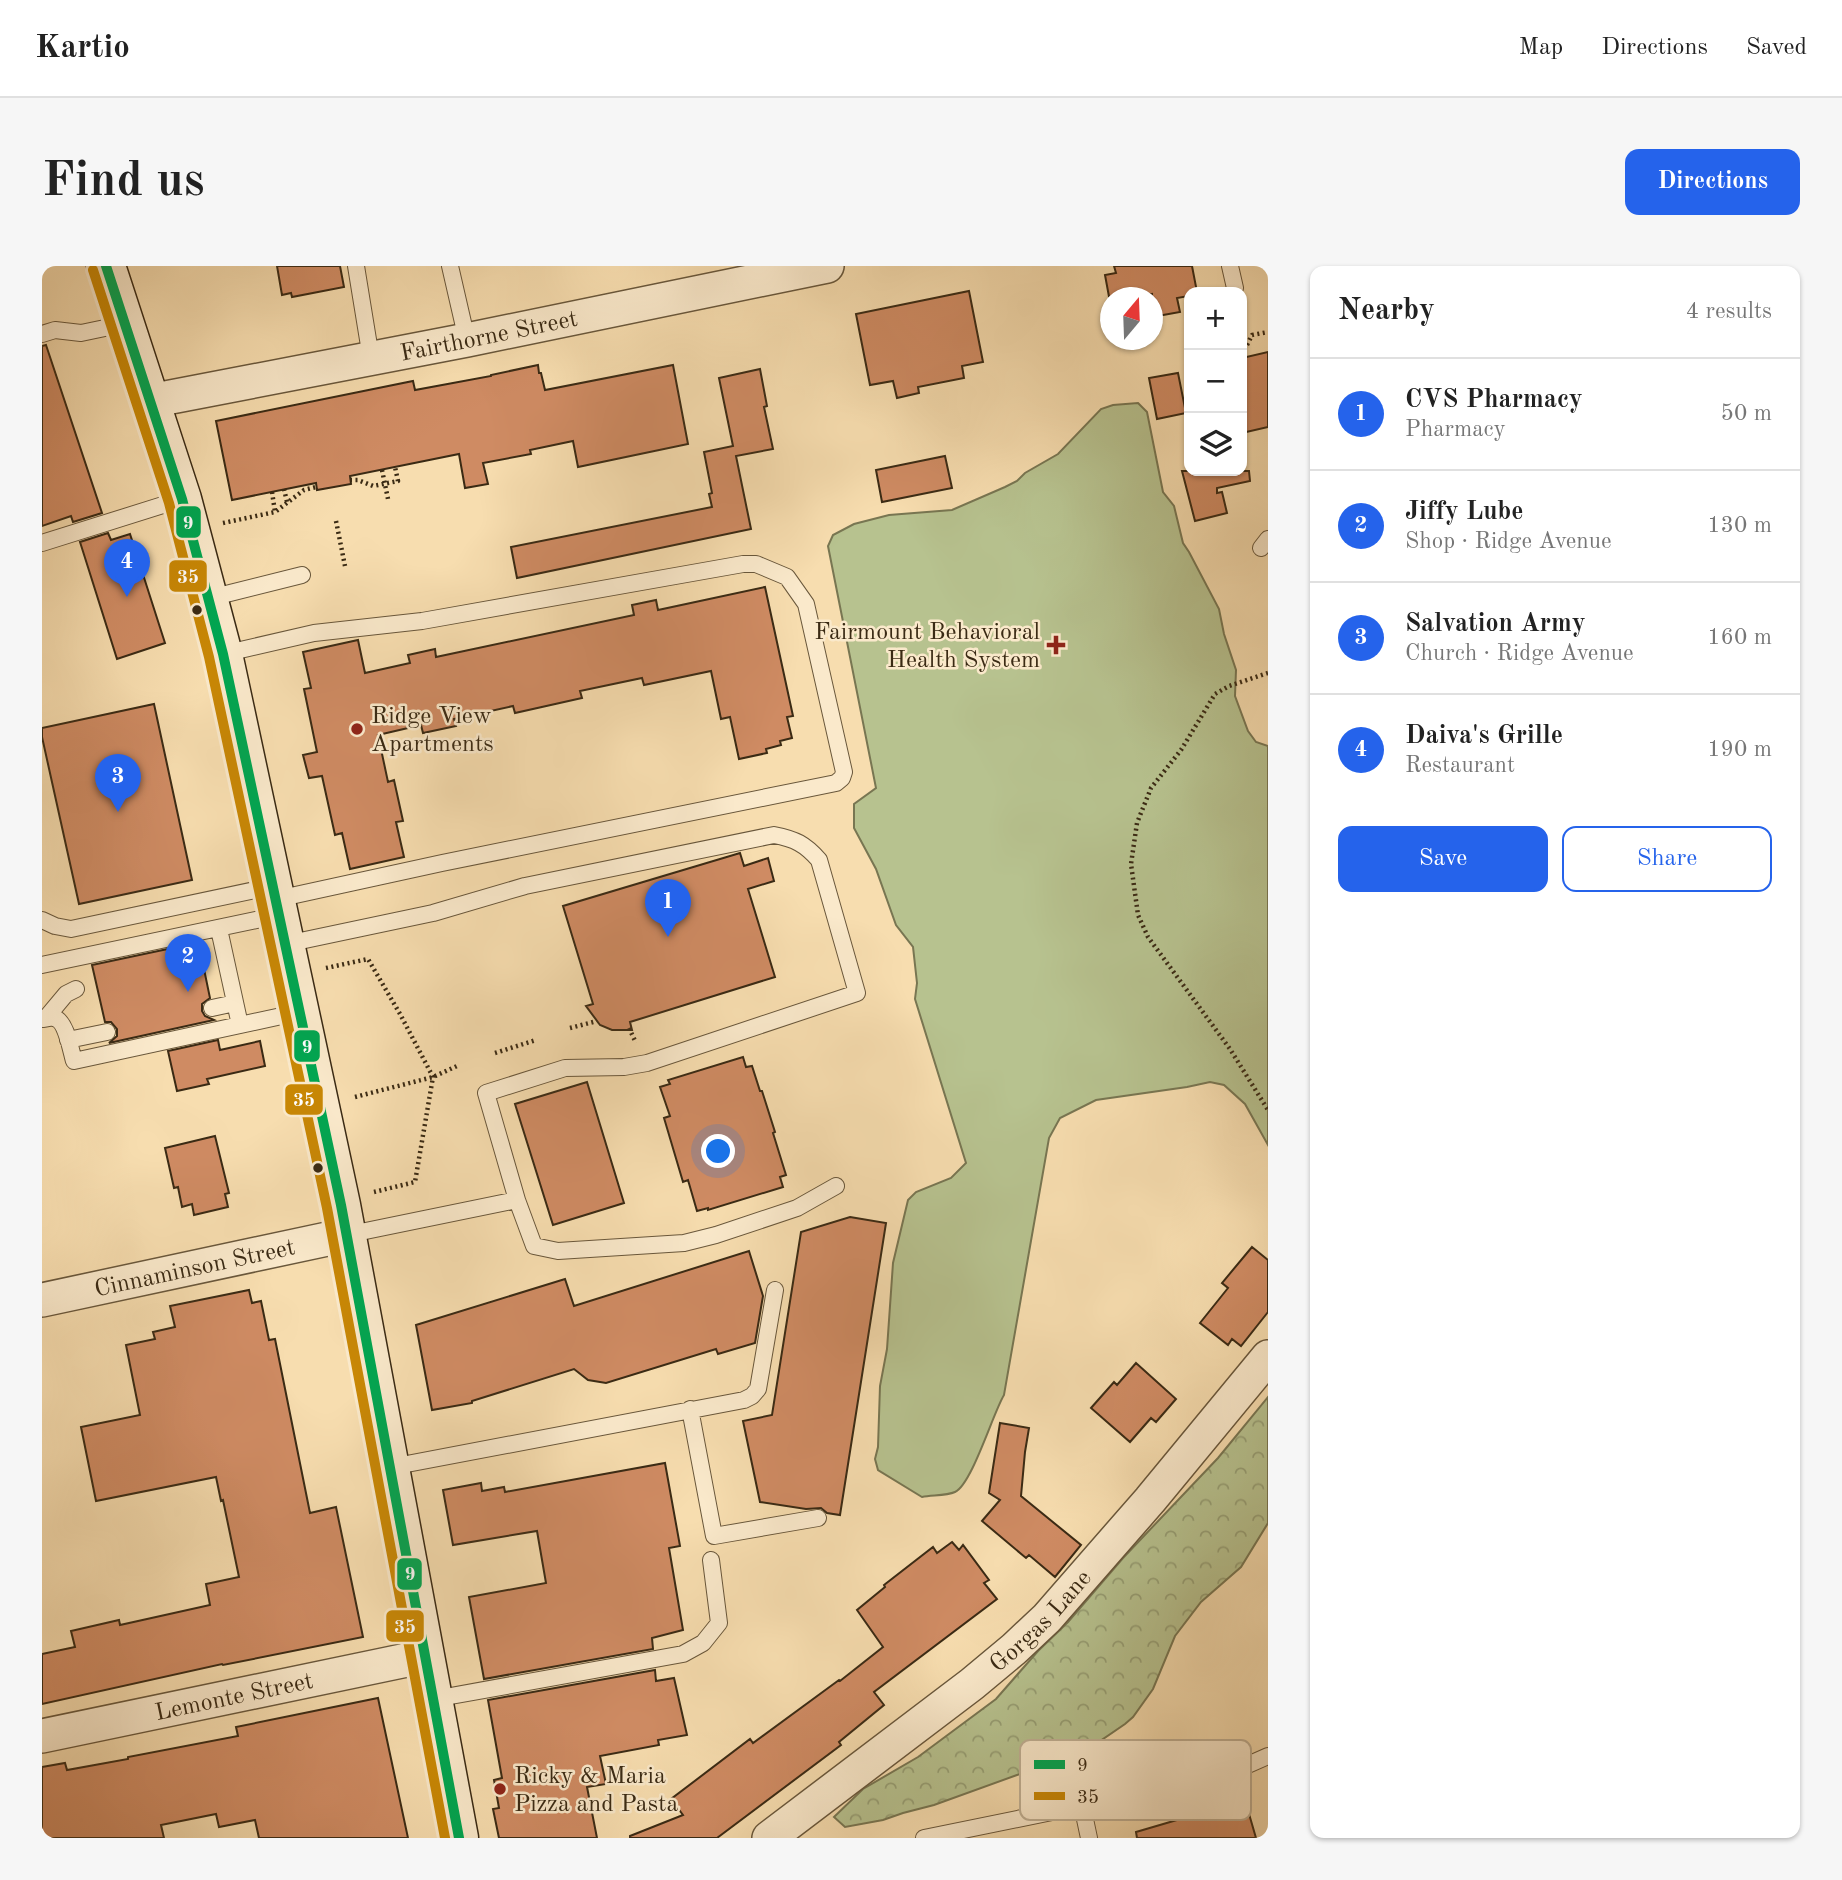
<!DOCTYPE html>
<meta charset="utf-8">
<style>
body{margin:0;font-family:"Old Standard TT",serif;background:#f6f6f6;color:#222}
.controls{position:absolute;right:21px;top:21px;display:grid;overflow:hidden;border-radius:14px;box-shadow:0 2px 5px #0004}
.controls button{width:63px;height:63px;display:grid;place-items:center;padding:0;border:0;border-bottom:2px solid #e0e0e0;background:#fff;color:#222;font:35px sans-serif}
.compass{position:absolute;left:1058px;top:21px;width:63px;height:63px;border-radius:50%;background:#fff;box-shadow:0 2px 5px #0004;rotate:19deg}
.you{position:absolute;left:677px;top:886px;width:24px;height:24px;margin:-18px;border:5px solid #fff;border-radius:50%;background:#1a73e8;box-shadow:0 0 0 10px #1a73e833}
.badge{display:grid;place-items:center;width:46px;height:46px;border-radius:50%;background:#2563eb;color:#fff;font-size:23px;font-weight:700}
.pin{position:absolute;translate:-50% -58px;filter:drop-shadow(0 2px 4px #0008)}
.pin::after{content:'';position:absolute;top:37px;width:24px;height:21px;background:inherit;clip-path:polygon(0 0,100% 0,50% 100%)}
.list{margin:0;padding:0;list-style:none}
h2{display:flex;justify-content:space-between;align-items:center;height:91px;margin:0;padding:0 28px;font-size:30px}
h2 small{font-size:23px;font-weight:400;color:#767676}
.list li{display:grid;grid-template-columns:46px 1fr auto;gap:21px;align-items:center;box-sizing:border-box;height:112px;padding:0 28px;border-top:2px solid #e0e0e0}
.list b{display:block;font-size:26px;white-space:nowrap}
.list p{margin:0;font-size:23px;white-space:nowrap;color:#767676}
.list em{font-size:23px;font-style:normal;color:#767676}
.actions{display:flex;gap:14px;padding:21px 28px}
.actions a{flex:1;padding:16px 0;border:2px solid #2563eb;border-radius:14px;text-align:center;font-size:24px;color:#2563eb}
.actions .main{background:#2563eb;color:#fff}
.icon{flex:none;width:38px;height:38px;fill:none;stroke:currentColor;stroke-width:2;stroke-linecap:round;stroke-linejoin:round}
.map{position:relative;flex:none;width:1226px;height:1572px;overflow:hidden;border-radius:14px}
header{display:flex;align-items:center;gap:42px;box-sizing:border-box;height:98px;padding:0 35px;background:#fff;border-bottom:2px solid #e0e0e0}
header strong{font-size:33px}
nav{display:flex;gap:38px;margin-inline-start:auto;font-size:24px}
.intro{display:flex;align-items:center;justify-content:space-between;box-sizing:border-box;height:168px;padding:0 42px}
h1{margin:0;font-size:49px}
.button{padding:18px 32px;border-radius:14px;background:#2563eb;color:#fff;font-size:24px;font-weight:700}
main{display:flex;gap:42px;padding:0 42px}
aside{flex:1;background:#fff;border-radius:14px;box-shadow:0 2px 5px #0004}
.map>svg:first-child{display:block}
.grass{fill:#b7c28f;stroke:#787652;stroke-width:2}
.forest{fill:url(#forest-crowns);stroke:#787652;stroke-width:2}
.building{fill:#cf8b63;stroke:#3a2a14;stroke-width:2}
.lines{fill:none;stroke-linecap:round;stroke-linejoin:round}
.service-casing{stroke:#69573b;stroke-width:18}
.minor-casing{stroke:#69573b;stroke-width:36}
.secondary-casing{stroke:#3a2a14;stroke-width:41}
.path{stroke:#3a2a14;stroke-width:4.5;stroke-dasharray:2 3.5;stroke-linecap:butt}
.service{stroke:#fae9cb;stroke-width:16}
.minor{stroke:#fae9cb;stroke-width:33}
.secondary{stroke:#fae9cb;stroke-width:38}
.bus-1-casing{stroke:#fae9cb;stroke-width:16}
.bus-2-casing{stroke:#fae9cb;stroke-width:16}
.bus-1{stroke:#00a651;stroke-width:10}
.bus-2{stroke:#c88705;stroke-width:10}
.bus-dot{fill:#3a2a14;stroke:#fae9cb;stroke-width:2.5}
.poi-dot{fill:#8f2418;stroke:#fae9cb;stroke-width:2.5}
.labels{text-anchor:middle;stroke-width:5;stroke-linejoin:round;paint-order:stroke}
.street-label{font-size:24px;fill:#3a2a14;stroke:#fae9cb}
.poi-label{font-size:24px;fill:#3a2a14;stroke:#fae9cb;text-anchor:start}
.key{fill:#fae9cb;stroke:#c0b094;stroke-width:2}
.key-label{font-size:19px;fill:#3a2a14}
.line-badge{stroke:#fae9cb;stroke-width:2.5}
.badge-label{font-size:19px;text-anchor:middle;font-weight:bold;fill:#fff}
</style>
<header>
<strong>Kartio</strong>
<nav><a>Map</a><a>Directions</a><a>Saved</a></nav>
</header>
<div class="intro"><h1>Find us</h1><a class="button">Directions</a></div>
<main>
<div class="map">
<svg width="1226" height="1572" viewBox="0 0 1226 1572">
<defs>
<pattern id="forest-crowns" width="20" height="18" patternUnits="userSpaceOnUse" patternTransform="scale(1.75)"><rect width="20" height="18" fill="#b7c28f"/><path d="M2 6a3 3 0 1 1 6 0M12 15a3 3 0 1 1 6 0" fill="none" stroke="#969e74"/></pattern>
</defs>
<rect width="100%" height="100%" fill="#f7ddaf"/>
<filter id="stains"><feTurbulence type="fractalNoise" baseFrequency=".00286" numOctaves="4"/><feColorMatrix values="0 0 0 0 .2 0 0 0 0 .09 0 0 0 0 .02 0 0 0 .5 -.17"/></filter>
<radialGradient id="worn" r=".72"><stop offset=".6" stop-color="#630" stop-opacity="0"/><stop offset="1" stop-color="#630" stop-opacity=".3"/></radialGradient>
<path class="grass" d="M 1096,137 L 1105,146 L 1121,226 L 1132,240 L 1141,277 L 1147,286 L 1177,343 L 1182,368 L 1194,404 L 1193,430 L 1206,465 L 1214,476 L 1226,480 L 1226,879 L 1203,838 L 1182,819 L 1168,816 L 1145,821 L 1054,834 L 1018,852 L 1007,872 L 962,1129 C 951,1147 930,1218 913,1226 C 904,1230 890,1229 880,1231 L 836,1204 L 833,1193 L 836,1181 L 838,1120 L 845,1083 L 851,997 L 866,934 L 874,926 L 909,912 L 924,897 L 873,733 L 875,717 L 871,681 L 854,659 L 834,603 L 812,562 L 812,538 L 834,522 L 786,280 L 791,269 L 812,258 L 847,249 L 910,244 L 963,221 L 975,215 L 983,207 L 1016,188 L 1059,143 L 1071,139 Z"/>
<path class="forest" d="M 1226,1131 L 1226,1257 L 1199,1301 L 1159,1336 L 1133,1370 L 1111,1423 L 1091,1451 L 1083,1458 L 1058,1475 L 1011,1496 L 892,1539 L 861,1547 L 841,1554 L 803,1561 L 792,1551 L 821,1523 L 876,1491 L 954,1433 L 996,1385 L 1026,1356 L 1081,1292 L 1176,1192 Z"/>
<path class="building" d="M 235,0 L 298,0 L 302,21 L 250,31 L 249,27 L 240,29 Z
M 1072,0 L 1150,0 L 1155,26 L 1147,26 L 1147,30 L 1135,32 L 1138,46 L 1110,51 L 1110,28 L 1092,32 L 1068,32 L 1068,36 L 1063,9 L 1074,7 Z
M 927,25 L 941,96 L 920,100 L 922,112 L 876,121 L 877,127 L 855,132 L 851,115 L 828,119 L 814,48 Z
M 4,79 L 60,247 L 31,256 L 29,250 L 0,260 L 0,80 Z
M 1226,86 L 1226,161 L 1200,167 L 1200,92 Z
M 496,99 L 497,107 L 499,107 L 503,124 L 631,99 L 646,178 L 536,201 L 531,175 L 488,184 L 489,188 L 441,197 L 446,218 L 423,222 L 417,188 L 308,210 L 309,218 L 275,224 L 274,217 L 190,234 L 174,155 L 371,115 L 373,124 L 449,110 L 449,109 Z
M 718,103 L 725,140 L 722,141 L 731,183 L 694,190 L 709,263 L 475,312 L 469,281 L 670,241 L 667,228 L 670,227 L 662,186 L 691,180 L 677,112 Z
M 1136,107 L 1144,147 L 1115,153 L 1107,112 Z
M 903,190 L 910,222 L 840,236 L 834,204 Z
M 1140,205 L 1207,205 L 1208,215 L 1175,222 L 1175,227 L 1180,226 L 1185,247 L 1153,255 Z
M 66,267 L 69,274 L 88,268 L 123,377 L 75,393 L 38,276 Z
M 723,321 L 751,450 L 745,451 L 750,472 L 738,475 L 739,479 L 724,483 L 725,487 L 697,493 L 688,451 L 679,453 L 669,405 L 602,419 L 600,412 L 538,425 L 540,432 L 473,447 L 471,440 L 412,453 L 414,460 L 381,467 L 379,459 L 336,469 L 346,516 L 352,514 L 361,555 L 354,556 L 362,591 L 308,603 L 300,567 L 293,569 L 280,510 L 267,512 L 261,489 L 275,486 L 262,423 L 269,422 L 261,386 L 316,374 L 323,407 L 368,397 L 366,389 L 393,383 L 394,391 L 592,349 L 590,339 L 614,334 L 616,344 Z
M 112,438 L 150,614 L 37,638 L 0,471 L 0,462 Z
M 698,587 L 702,600 L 726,592 L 732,615 L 706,623 L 733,711 L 588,756 L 590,764 L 570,764 L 558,759 L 544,740 L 551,738 L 521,640 Z
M 154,677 L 154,679 L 157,679 L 168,732 L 160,738 L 160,745 L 163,750 L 172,754 L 67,777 L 75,770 L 75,763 L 69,756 L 63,756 L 50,699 Z
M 176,774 L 178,784 L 218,775 L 223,800 L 165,813 L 167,818 L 135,825 L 126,785 Z
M 701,791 L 704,801 L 710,800 L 718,825 L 720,825 L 733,866 L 731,867 L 744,909 L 738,911 L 741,921 L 666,944 L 666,942 L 655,945 L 646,914 L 641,916 L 622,852 L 628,850 L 618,821 L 628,818 L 626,814 Z
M 545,816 L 582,937 L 511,959 L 473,838 Z
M 173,870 L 187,927 L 183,928 L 186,941 L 152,949 L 150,938 L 140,941 L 136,921 L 132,922 L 123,882 Z
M 808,951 L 844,957 L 798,1249 L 785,1247 L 779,1242 L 764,1243 L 718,1236 L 701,1155 L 730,1149 L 759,966 Z
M 1210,981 L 1226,994 L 1226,1046 L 1199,1080 L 1190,1073 L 1186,1079 L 1158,1057 L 1186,1022 L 1180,1017 Z
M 707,985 L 721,1030 L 713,1077 L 676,1088 L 674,1083 L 564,1117 L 546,1114 L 532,1103 L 430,1135 L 430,1137 L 390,1144 L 374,1059 L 523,1013 L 532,1040 Z
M 207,1024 L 210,1037 L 219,1035 L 227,1074 L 233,1073 L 268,1247 L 294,1241 L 321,1371 L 181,1399 L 180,1398 L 0,1438 L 0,1388 L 33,1381 L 29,1365 L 77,1354 L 78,1359 L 168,1339 L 164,1318 L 197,1311 L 181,1234 L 179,1235 L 174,1211 L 54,1235 L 39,1161 L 98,1149 L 84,1079 L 113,1073 L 111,1066 L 133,1061 L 128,1040 Z
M 1094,1097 L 1134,1133 L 1114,1156 L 1109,1152 L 1088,1176 L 1049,1142 L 1072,1116 L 1075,1119 Z
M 958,1157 L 987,1162 L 983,1186 L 979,1230 L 1039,1279 L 1013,1311 L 987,1289 L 984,1292 L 940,1255 L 958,1234 L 947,1227 Z
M 623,1197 L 638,1280 L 627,1282 L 641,1364 L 610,1372 L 611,1383 L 442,1413 L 427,1331 L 504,1317 L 495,1265 L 411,1279 L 401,1224 L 439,1217 L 440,1225 L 462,1221 L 463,1226 Z
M 910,1276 L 917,1284 L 921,1279 L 947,1314 L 942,1317 L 955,1333 L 832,1426 L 842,1439 L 797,1476 L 799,1479 L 675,1572 L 588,1572 L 588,1570 L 641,1549 L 629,1533 L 708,1473 L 711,1477 L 797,1414 L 798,1415 L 841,1381 L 815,1344 L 843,1321 L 842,1319 L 891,1281 L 895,1287 Z
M 613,1404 L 614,1415 L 632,1412 L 645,1469 L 616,1474 L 617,1479 L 558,1490 L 564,1518 L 545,1521 L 555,1572 L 457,1572 L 451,1543 L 457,1542 L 452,1514 L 460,1512 L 446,1434 Z
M 336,1432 L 366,1572 L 217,1572 L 213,1554 L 177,1561 L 174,1548 L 119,1559 L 122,1572 L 0,1572 L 0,1501 L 23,1497 L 25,1504 L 86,1493 L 86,1491 L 196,1470 L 194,1461 Z
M 1203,1534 L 1214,1572 L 1095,1572 L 1094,1566 Z"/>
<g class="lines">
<defs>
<path id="service" d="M 314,0 L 329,92
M 408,0 L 425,74
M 1188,0 L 1193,22
M 0,68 L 13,64 L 39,67 L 82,58
M 0,277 L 140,233
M 1219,282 L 1226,273
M 168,332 L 260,309
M 181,388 L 272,367 L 380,355 L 701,298 L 714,298 L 745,311 L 764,338 L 802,506 L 800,512 L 794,517 L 400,597 L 235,633
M 0,654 L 13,660 L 29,663 L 232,620
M 177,663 L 198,759
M 244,678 L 391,647 L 483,620 L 732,569 C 753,573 763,578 777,594 L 815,727 L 605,797 L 582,801 L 523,802 L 444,827 L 475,934 L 304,969
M 0,699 L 238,649
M 170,742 L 193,737
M 4,752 L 24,728 L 34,723
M 0,753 C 2,753 10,751 12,752 C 24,754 29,785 32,795 L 258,746
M 26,774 L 65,766
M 475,934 L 492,980 L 516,985 L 642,977 L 674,969 L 755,942 L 794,920
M 648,1143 L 672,1270 L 776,1252
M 349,1201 L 702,1134 L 710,1130 L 716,1123 L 733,1024
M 392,1433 L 641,1388 L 661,1377 L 677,1357 L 669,1294
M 1040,1539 L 1047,1572
M 882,1572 L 1137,1520 L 1192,1505 L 1226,1490"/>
<g id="minor">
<path id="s1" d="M 108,135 L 425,74 L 785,0"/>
<path id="s2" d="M 0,1034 L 304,969"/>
<path id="s3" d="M 0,1470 L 384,1390"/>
<path id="s4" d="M 727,1572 L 930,1418 L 972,1383 L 1005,1352 L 1108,1234 L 1226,1091"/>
</g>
<path id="secondary" d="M 64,0 L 140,233 L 181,388 L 299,939 L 417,1572"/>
</defs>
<use href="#service" class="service-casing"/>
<use href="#minor" class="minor-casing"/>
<use href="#secondary" class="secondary-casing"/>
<path class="path" d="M 1200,81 L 1205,79 L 1210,69 L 1226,66
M 340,204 L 346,233
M 308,214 L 316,214 L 331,220 L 356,215 L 353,201
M 242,223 L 245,236
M 230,226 L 233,246
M 294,255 L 303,300
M 181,257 L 233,246 L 262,224 L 274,221
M 1226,407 L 1187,420 L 1173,428 L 1139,484 L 1109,522 L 1095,557 L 1089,598 L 1096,649 L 1106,671 L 1188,783 L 1226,844
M 284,702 L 326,693 L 358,748 L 391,811 L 373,916 L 332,926
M 528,762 L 555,755
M 587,762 L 594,777
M 453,787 L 494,774
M 313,831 L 391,811 L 415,800"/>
<use href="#service" class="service"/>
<use href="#minor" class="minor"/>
<use href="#secondary" class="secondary"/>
<defs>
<path id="bus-1" d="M 64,0 L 140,233 L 181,388 L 299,939 L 417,1572"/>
<path id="bus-2" d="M 51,4 L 127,237 L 167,391 L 285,942 L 403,1572"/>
</defs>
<use href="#bus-1" class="bus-1-casing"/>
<use href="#bus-2" class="bus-2-casing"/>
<use href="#bus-1" class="bus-1"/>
<use href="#bus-2" class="bus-2"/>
</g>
<g class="bus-dot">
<circle cx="155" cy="344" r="6"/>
<circle cx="276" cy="902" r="6"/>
</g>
<g class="poi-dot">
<path d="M1010.5 368.5h7v7h7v7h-7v7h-7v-7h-7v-7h7z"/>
<circle cx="315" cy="463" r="7"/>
<circle cx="458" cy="1523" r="7"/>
</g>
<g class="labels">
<g class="street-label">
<text dy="8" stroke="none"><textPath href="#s1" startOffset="345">Fairthorne Street</textPath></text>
<text dy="8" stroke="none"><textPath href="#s2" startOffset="156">Cinnaminson Street</textPath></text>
<text dy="8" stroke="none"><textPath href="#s4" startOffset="348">Gorgas Lane</textPath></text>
<text dy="8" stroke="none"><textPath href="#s3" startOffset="196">Lemonte Street</textPath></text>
</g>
<g class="poi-label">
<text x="998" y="373" text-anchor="end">Fairmount Behavioral<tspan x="998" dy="28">Health System</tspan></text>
<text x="329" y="457">Ridge View<tspan x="329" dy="28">Apartments</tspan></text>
<text x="472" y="1517">Ricky &amp; Maria<tspan x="472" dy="28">Pizza and Pasta</tspan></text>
</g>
</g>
<rect x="978" y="1474" width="231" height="80" rx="10" class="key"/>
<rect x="992" y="1494" width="31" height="9" fill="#00a651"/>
<rect x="992" y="1526" width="31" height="8" fill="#c88705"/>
<g class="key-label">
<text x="1035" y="1505">9</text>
<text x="1035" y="1537">35</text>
</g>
<g class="line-badge">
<rect x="133" y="239" width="27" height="34" rx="7" fill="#00a651"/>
<rect x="126" y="293" width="40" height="34" rx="7" fill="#c88705"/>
<rect x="251" y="763" width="28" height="34" rx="7" fill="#00a651"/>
<rect x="242" y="817" width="40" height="33" rx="7" fill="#c88705"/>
<rect x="354" y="1291" width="27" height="34" rx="7" fill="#00a651"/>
<rect x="343" y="1343" width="40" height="34" rx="7" fill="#c88705"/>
</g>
<g class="badge-label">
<text x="146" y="263">9</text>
<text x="146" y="317">35</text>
<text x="265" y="787">9</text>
<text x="262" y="840">35</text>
<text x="368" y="1314">9</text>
<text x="363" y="1367">35</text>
</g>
<rect width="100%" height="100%" filter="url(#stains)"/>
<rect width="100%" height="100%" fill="url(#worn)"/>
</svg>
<div class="controls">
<button>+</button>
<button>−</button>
<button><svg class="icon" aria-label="layers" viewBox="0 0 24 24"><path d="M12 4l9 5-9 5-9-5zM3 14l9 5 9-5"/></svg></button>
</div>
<svg class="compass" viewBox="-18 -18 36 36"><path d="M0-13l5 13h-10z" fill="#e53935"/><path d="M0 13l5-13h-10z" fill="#767676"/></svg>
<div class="you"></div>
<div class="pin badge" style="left:626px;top:671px">1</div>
<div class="pin badge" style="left:146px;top:726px">2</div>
<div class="pin badge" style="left:76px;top:546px">3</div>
<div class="pin badge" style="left:85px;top:331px">4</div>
</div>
<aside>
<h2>Nearby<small>4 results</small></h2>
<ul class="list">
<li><span class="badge">1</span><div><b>CVS Pharmacy</b><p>Pharmacy</p></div><em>50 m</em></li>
<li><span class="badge">2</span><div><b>Jiffy Lube</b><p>Shop · Ridge Avenue</p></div><em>130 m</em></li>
<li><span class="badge">3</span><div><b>Salvation Army</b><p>Church · Ridge Avenue</p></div><em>160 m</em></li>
<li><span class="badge">4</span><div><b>Daiva's Grille</b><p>Restaurant</p></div><em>190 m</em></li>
</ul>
<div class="actions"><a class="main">Save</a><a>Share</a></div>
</aside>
</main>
